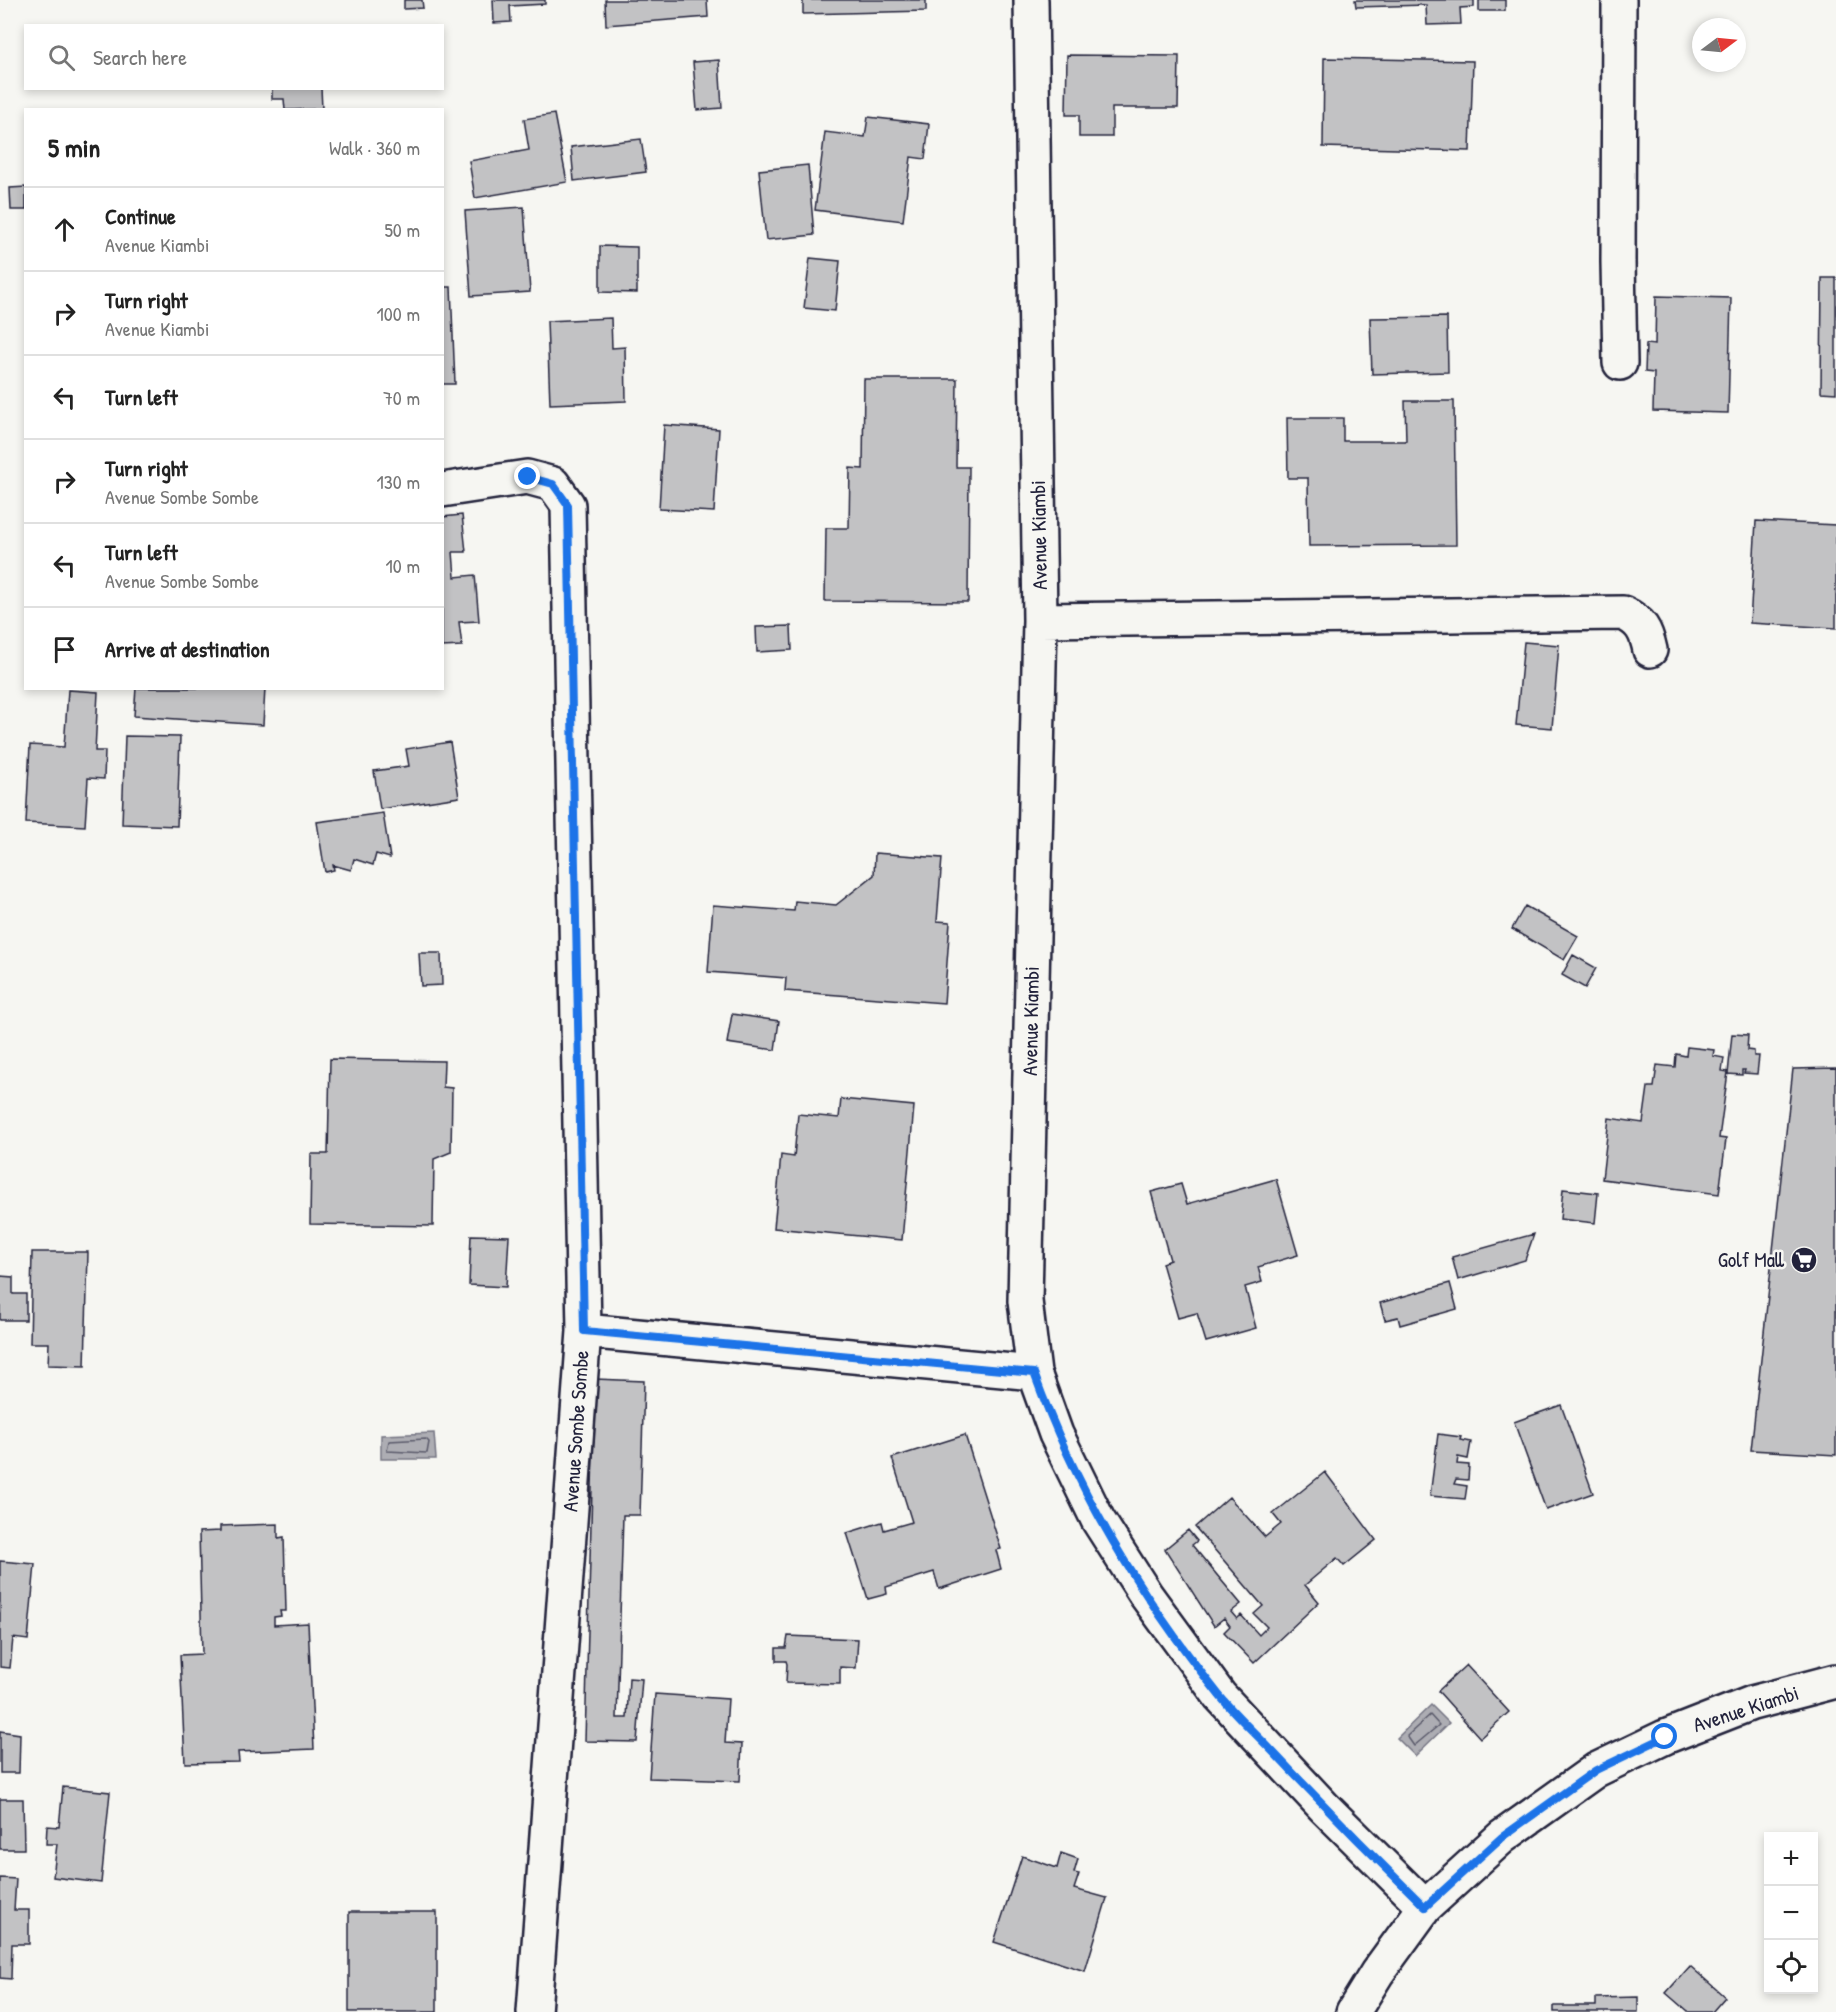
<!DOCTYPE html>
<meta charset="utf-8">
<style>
body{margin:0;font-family:"Patrick Hand",sans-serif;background:#f6f6f6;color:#222}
.controls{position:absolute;right:18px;bottom:18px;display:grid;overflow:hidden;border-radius:0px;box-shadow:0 3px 9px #0003}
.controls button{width:54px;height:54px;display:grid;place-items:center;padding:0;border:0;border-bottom:2px solid #e0e0e0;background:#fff;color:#222;font:30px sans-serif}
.compass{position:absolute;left:1692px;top:18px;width:54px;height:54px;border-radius:50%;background:#fff;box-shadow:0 3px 9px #0003;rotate:74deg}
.stop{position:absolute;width:18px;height:18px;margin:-14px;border:4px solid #1a73e8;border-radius:50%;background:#fff}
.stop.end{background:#1a73e8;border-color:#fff;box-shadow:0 2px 6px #0008}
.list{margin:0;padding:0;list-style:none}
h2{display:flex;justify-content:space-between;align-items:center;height:78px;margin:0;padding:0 24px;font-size:26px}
h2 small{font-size:20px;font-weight:400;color:#767676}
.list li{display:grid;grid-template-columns:39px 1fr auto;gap:18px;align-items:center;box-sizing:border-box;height:84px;padding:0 24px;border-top:2px solid #e0e0e0}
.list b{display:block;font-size:22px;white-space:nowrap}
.list p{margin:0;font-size:20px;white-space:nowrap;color:#767676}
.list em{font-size:20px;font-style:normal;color:#767676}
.icon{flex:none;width:33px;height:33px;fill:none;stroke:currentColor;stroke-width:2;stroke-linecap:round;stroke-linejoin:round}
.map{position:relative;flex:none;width:1836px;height:2012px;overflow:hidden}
.search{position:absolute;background:#fff;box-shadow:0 3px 9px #0003;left:24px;top:24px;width:420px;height:66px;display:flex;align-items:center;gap:15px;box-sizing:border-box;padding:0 21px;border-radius:0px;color:#767676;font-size:22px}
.panel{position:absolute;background:#fff;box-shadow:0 3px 9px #0003;left:24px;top:108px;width:420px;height:582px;border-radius:0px}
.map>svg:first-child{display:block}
.water{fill:#adadb3;stroke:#757583;stroke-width:1.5}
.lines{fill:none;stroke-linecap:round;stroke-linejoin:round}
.shore{stroke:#5a5a6b;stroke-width:1.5}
.building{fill:#c2c2c4;stroke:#22223b;stroke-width:1.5}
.minor-casing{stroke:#22223b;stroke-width:38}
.minor{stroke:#f6f6f2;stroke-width:33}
.route{stroke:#1a73e8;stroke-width:8}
.labels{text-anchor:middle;stroke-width:5;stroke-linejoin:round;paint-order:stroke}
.street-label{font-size:21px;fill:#22223b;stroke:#f6f6f2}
.poi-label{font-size:21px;fill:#22223b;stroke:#f6f6f2;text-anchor:end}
</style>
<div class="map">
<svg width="1836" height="2012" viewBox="0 0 1836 2012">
<rect width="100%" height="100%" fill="#f6f6f2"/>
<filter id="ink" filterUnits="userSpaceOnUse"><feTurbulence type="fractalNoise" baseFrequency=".0167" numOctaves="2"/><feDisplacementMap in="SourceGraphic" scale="12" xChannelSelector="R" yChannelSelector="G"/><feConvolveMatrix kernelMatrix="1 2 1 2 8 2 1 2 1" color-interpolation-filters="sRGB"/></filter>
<g filter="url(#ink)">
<path class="water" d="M 434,1433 L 436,1459 L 381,1459 L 381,1435 Z
M 1431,1705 L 1449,1723 L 1415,1756 L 1397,1738 Z"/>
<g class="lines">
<path class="shore" d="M 426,1439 L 429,1442 L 427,1453 L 387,1451 L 389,1441 Z
M 1430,1715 L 1439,1725 L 1414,1746 L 1407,1736 Z"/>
</g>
<path class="building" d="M 404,0 L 422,0 L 423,8 L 404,9 Z
M 493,0 L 545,0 L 545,4 L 510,6 L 511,22 L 494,23 Z
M 605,0 L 707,0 L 708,17 L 606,25 Z
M 803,0 L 926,0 L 926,11 L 803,14 Z
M 1355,0 L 1474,0 L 1474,7 L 1460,8 L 1461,24 L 1427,25 L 1426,5 L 1356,7 Z
M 1479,0 L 1505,0 L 1505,11 L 1479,11 Z
M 1067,55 L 1179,56 L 1178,108 L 1112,108 L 1112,137 L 1079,137 L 1079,115 L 1066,115 Z
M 1324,58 L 1473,61 L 1470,151 L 1323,147 Z
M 719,60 L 722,108 L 697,110 L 693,62 Z
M 272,88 L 321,88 L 322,109 L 285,110 L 284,99 L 272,99 Z
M 554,114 L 567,182 L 475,198 L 469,161 L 529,150 L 524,119 Z
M 868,117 L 929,124 L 925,159 L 911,157 L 903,221 L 815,210 L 825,132 L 865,137 Z
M 641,139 L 646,172 L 574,181 L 571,147 Z
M 808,165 L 814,235 L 766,240 L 759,170 Z
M 26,187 L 26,210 L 11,210 L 10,188 Z
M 524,207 L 530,292 L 471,296 L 465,211 Z
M 600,246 L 637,247 L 637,293 L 600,292 Z
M 810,258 L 840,261 L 835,311 L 804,308 Z
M 1822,278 L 1836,278 L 1836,393 L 1821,392 Z
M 442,287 L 451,287 L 455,384 L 442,384 Z
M 1656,296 L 1731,298 L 1728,413 L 1653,411 L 1654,373 L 1645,372 L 1646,344 L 1655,345 Z
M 1447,317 L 1448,372 L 1372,374 L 1370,318 Z
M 611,318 L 612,348 L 625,347 L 626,401 L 550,404 L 547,321 Z
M 864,379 L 957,379 L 956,467 L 969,467 L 968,602 L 825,601 L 826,528 L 849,528 L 850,468 L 863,469 Z
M 1405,401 L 1454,401 L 1456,545 L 1309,546 L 1308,478 L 1288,478 L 1287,418 L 1343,418 L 1343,441 L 1406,441 Z
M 664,425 L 719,429 L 714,512 L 659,509 Z
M 462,515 L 466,552 L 453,552 L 455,577 L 475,575 L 479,621 L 459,622 L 462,646 L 442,647 L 442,517 Z
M 1756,521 L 1836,525 L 1836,628 L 1750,623 Z
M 791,626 L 792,650 L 757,652 L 756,627 Z
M 1524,642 L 1559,645 L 1552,728 L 1516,725 Z
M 136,688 L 265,688 L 263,725 L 134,716 Z
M 68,690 L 98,692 L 95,751 L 105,751 L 104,779 L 88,778 L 85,826 L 26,823 L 30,745 L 64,747 Z
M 125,736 L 180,737 L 177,826 L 122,824 Z
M 450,742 L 459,797 L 380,809 L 374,771 L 409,766 L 406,749 Z
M 383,813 L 390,858 L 376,854 L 373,865 L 354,859 L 351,870 L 333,865 L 334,870 L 325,872 L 317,822 Z
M 875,853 L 942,858 L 937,921 L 950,922 L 944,1003 L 785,991 L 786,978 L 708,972 L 713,905 L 794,911 L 795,901 L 836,905 L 874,875 Z
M 1525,906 L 1578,936 L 1564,960 L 1512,929 Z
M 419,953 L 441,953 L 442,985 L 421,986 Z
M 1573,955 L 1596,968 L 1585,988 L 1562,975 Z
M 732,1014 L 779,1021 L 775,1050 L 727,1043 Z
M 1732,1034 L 1748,1035 L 1747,1050 L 1754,1051 L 1754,1056 L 1759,1056 L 1757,1074 L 1744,1073 L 1745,1070 L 1742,1070 L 1742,1075 L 1728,1074 Z
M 1687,1047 L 1714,1050 L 1713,1056 L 1724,1058 L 1722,1071 L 1728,1072 L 1719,1138 L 1726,1139 L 1719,1194 L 1602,1179 L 1609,1118 L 1643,1123 L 1648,1087 L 1654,1087 L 1657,1065 L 1675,1067 L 1676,1054 L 1686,1056 Z
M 330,1059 L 444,1061 L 443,1087 L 452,1088 L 451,1152 L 434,1159 L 433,1226 L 310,1224 L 311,1154 L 328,1154 Z
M 1836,1068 L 1836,1455 L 1751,1450 L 1793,1069 Z
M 841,1099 L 914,1106 L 902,1240 L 774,1228 L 781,1155 L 794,1157 L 798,1114 L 839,1118 Z
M 1276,1179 L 1298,1255 L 1258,1267 L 1262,1282 L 1245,1287 L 1256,1328 L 1206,1342 L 1197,1313 L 1178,1318 L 1162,1263 L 1170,1260 L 1151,1192 L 1181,1184 L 1187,1204 Z
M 1563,1189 L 1598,1193 L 1595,1223 L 1560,1219 Z
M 1534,1234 L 1525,1260 L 1458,1280 L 1452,1257 Z
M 471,1235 L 509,1236 L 506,1287 L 469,1285 Z
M 32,1252 L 88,1252 L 85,1366 L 48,1365 L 49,1343 L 30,1343 Z
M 0,1276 L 13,1277 L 13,1294 L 26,1294 L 26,1320 L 0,1320 Z
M 1450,1283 L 1457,1309 L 1400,1325 L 1398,1317 L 1385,1320 L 1380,1303 Z
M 595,1379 L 644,1381 L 640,1515 L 623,1515 L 617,1718 L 627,1718 L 629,1678 L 642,1679 L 637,1742 L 585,1741 Z
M 1561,1405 L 1593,1493 L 1546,1510 L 1514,1422 Z
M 1438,1434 L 1461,1437 L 1460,1440 L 1471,1442 L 1468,1459 L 1458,1457 L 1457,1464 L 1469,1465 L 1468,1480 L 1456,1479 L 1454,1484 L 1467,1486 L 1465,1499 L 1430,1496 Z
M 965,1435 L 1001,1549 L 996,1550 L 1001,1569 L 939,1589 L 934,1572 L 886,1587 L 887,1594 L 868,1599 L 847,1533 L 882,1522 L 884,1530 L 912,1522 L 892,1458 Z
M 1325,1472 L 1376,1540 L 1344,1566 L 1337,1558 L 1305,1585 L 1319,1602 L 1254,1663 L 1224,1632 L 1230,1626 L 1224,1618 L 1214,1626 L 1165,1549 L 1188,1530 L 1197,1541 L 1192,1545 L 1241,1604 L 1231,1612 L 1237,1619 L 1241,1615 L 1259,1635 L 1267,1627 L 1254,1614 L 1263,1606 L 1195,1527 L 1229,1497 L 1265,1537 L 1281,1524 L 1273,1514 Z
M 278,1524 L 278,1538 L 284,1537 L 286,1611 L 280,1611 L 281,1616 L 274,1617 L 274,1625 L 308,1623 L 314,1749 L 238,1752 L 239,1762 L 185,1763 L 180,1655 L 202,1654 L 199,1532 L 220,1531 L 220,1526 Z
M 0,1561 L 35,1564 L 28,1640 L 13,1638 L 10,1668 L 0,1667 Z
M 788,1636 L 858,1639 L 856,1668 L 840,1667 L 840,1684 L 786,1683 L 787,1664 L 786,1661 L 776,1661 L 776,1648 L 786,1648 Z
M 1466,1665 L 1509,1712 L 1480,1738 L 1438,1691 Z
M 655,1694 L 728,1699 L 725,1743 L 742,1744 L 740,1781 L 649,1778 Z
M 0,1731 L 20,1734 L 19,1773 L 0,1773 Z
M 63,1787 L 110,1792 L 101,1883 L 53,1877 L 57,1844 L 46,1844 L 47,1826 L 59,1827 Z
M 0,1799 L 23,1799 L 24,1849 L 0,1849 Z
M 1061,1853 L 1078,1859 L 1074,1873 L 1079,1874 L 1074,1889 L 1107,1898 L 1085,1971 L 994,1942 L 1022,1856 L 1057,1868 Z
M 0,1878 L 16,1879 L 14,1910 L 29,1910 L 29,1944 L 12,1944 L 11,1979 L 0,1978 Z
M 349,1912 L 437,1912 L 437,2012 L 349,2012 Z
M 1690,1966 L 1725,1997 L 1712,2012 L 1688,2012 L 1666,1993 Z
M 1638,1997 L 1638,2012 L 1554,2012 L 1554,2006 L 1596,2006 L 1596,1998 Z"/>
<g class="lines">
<defs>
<path id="minor" d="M 1031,0 L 1040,620 L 1025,1301 L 1034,1373 L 1056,1434 L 1098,1520 L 1146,1595 L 1220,1696 L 1324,1807 L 1425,1907
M 1619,0 L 1618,262 L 1620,363
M 442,490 L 527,477 L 553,484 L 568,505 L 584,1331 L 534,2012
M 1040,620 L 1623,613 C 1641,621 1646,631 1650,650
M 584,1331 L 1034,1373
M 1353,2012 L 1377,1973 L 1425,1907 L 1502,1837 L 1596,1770 L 1665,1737 L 1752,1703 L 1836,1681"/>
</defs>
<use href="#minor" class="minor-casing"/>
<use href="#minor" class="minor"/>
</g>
</g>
<g class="lines" filter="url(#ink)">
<path class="route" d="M 528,477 L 553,484 L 568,505 L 584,1331 L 1034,1373 C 1078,1494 1139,1594 1219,1695 C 1236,1716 1257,1735 1275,1754 C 1324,1806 1374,1857 1425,1907 L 1502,1837 L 1596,1770 L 1665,1737"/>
</g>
<defs>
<symbol id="supermarket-disc" viewBox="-11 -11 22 22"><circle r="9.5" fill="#22223b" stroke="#f6f6f2"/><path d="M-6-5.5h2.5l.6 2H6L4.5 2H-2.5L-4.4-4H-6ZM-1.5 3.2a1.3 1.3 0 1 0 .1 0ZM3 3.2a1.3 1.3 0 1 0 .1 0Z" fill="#fff"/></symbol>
</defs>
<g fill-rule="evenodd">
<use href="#supermarket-disc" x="1789" y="1245" width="30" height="30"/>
</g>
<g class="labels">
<g class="street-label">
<text transform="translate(1039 535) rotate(-91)" y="7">Avenue Kiambi</text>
<text transform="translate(1031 1021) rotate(-89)" y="7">Avenue Kiambi</text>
<text transform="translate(576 1431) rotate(-86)" y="7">Avenue Sombe Sombe</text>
<text transform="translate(1746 1709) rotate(-18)" y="7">Avenue Kiambi</text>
</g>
<g class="poi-label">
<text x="1784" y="1267">Golf Mall</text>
</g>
</g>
</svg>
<div class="controls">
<button>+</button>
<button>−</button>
<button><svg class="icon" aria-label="locate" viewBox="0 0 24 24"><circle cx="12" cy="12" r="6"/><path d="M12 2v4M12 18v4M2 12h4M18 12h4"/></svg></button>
</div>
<svg class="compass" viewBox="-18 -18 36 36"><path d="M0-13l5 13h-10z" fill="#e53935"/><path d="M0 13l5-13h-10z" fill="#767676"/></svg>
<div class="stop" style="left:1665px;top:1737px"></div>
<div class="stop end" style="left:528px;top:477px"></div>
<div class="search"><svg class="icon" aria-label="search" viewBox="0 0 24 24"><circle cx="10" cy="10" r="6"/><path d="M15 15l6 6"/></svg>Search here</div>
<section class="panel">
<h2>5 min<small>Walk · 360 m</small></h2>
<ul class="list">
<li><svg class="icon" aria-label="ahead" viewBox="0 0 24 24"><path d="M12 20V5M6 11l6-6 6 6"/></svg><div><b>Continue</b><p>Avenue Kiambi</p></div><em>50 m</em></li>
<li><svg class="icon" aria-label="right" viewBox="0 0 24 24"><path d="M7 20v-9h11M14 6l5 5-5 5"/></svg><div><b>Turn right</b><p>Avenue Kiambi</p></div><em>100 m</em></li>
<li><svg class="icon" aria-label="left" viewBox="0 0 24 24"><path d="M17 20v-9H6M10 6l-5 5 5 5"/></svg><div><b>Turn left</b></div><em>70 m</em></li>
<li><svg class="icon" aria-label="right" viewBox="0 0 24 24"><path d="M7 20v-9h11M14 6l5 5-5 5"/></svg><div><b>Turn right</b><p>Avenue Sombe Sombe</p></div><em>130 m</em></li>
<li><svg class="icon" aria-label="left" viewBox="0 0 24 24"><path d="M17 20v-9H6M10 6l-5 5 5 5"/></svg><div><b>Turn left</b><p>Avenue Sombe Sombe</p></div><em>10 m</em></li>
<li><svg class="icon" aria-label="arrive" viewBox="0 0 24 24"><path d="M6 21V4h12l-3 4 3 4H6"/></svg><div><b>Arrive at destination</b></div></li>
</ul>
</section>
</div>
